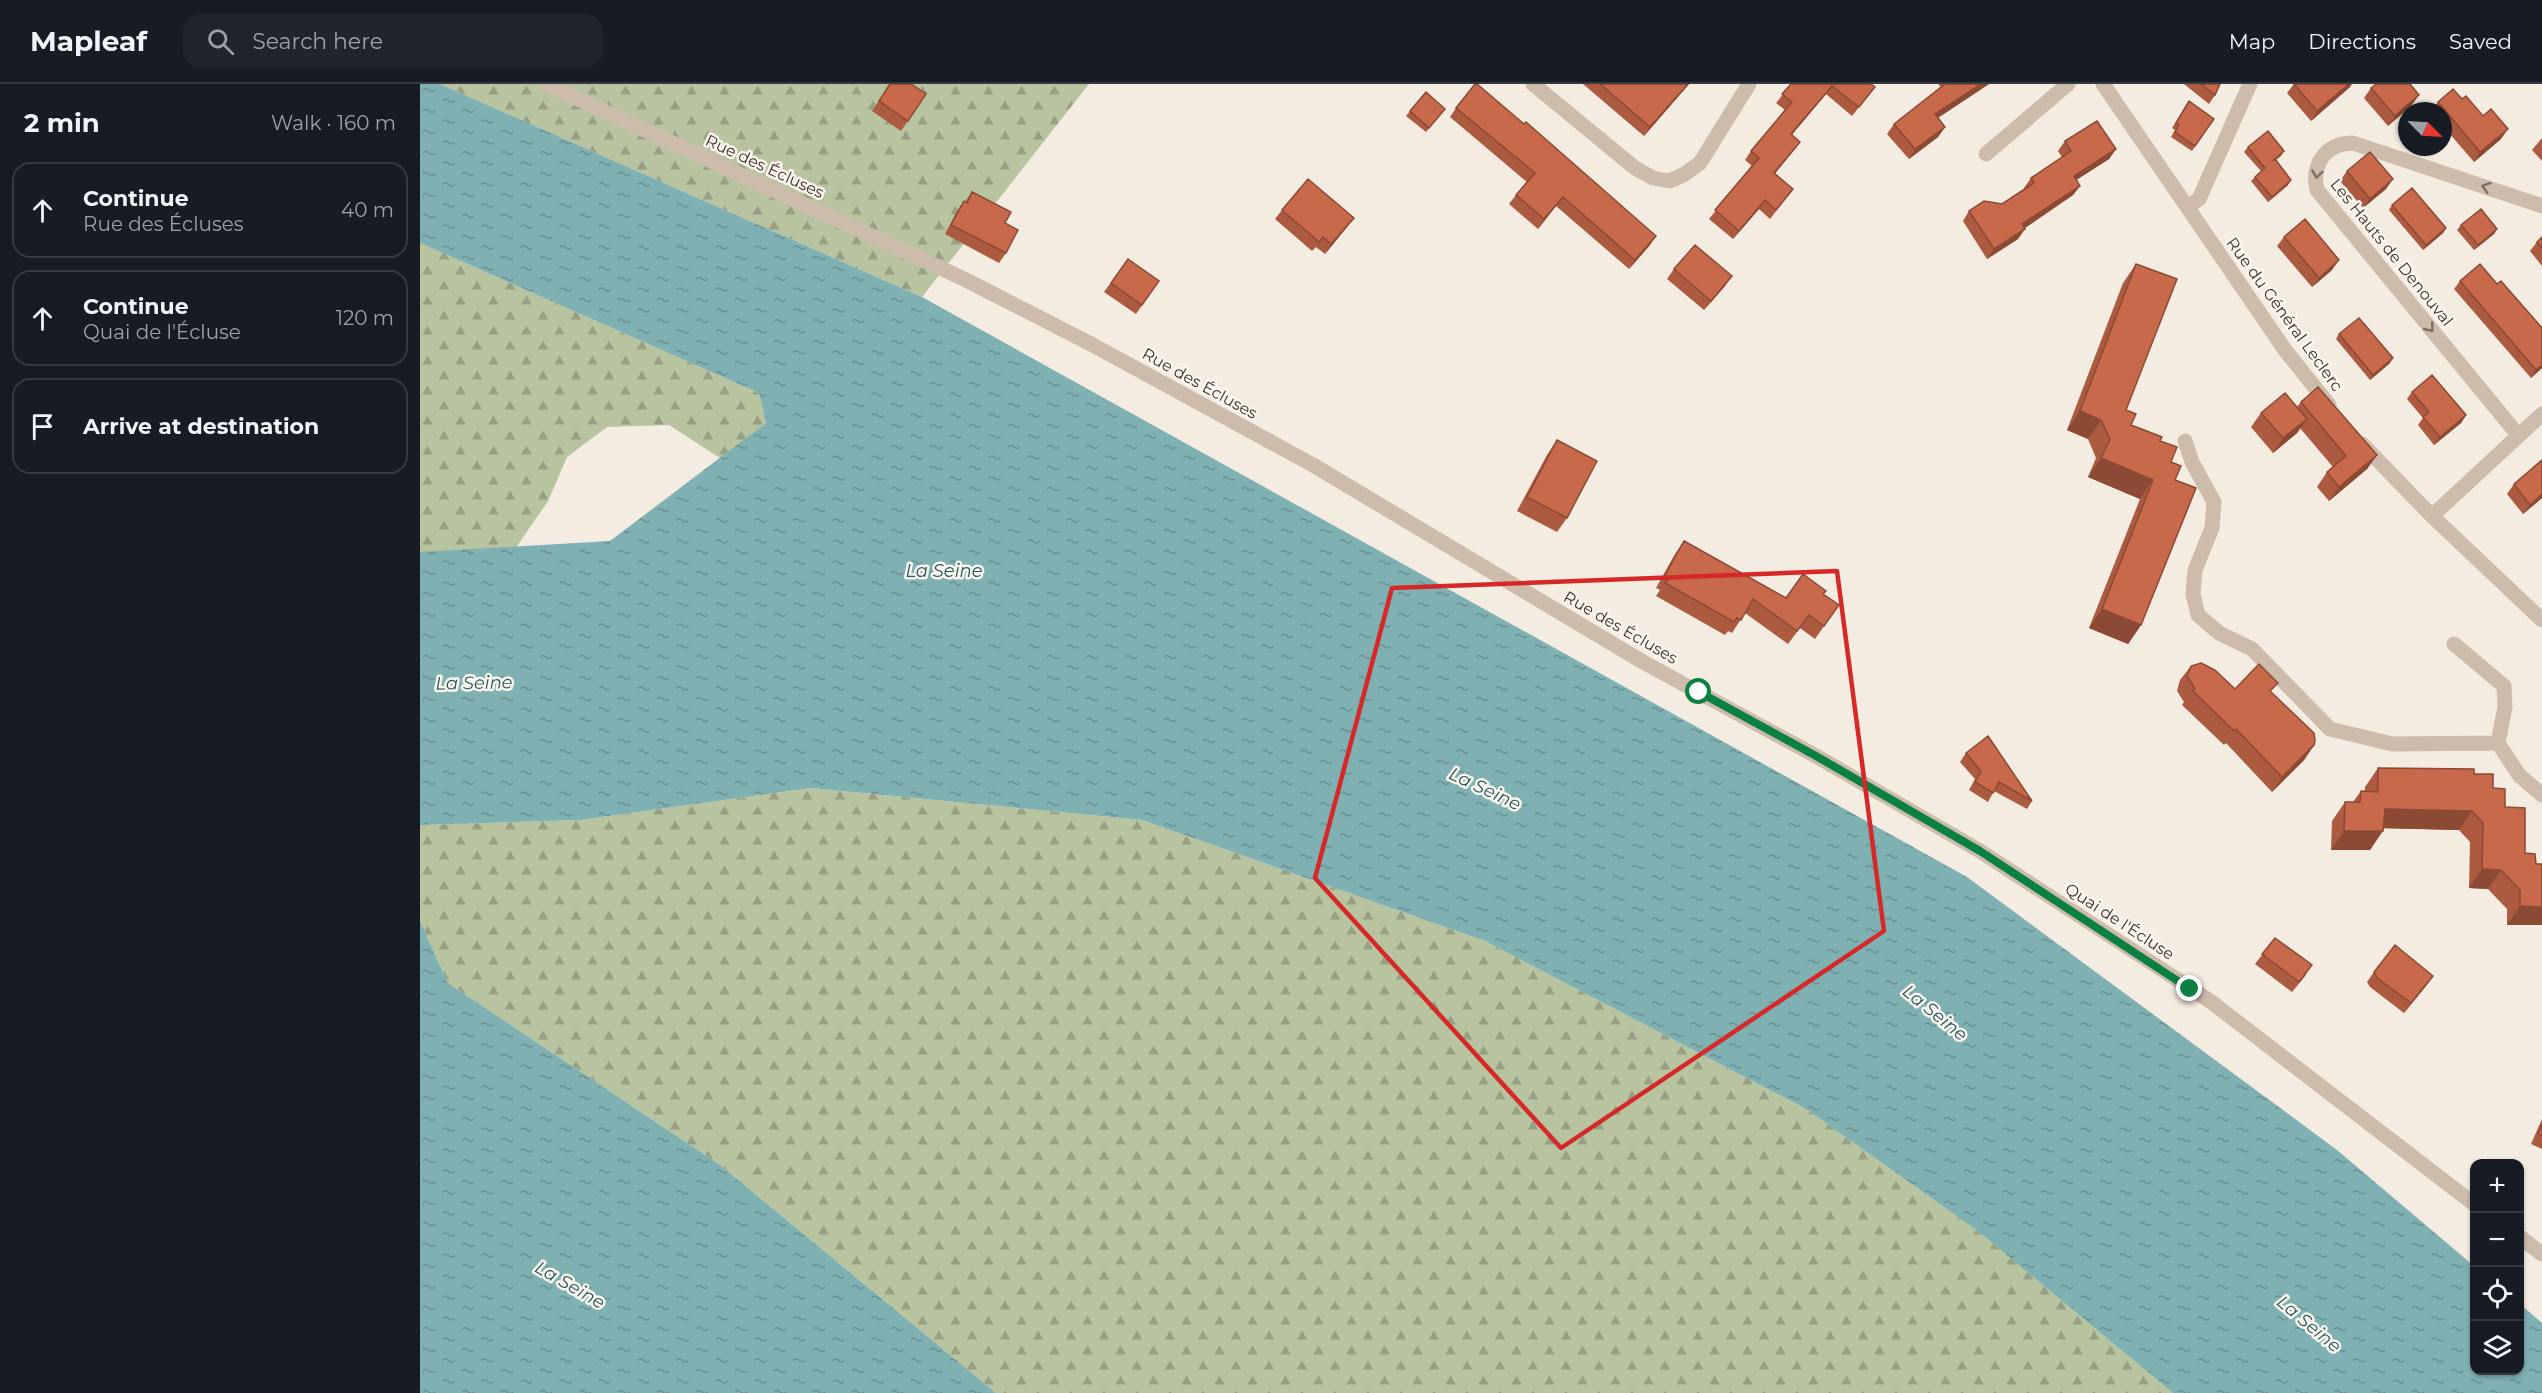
<!DOCTYPE html>
<meta charset="utf-8">
<style>
body{margin:0;font-family:Montserrat,sans-serif;background:#20242c;color:#f1f3f6}
.controls{position:absolute;right:18px;bottom:18px;display:grid;overflow:hidden;border-radius:12px;box-shadow:0 2px 4px #0004}
.controls button{width:54px;height:54px;display:grid;place-items:center;padding:0;border:0;border-bottom:2px solid #363941;background:#171b24;color:#f1f3f6;font:30px sans-serif}
.compass{position:absolute;left:1978px;top:18px;width:54px;height:54px;border-radius:50%;background:#171b24;box-shadow:0 2px 4px #0004;rotate:114deg}
.stop{position:absolute;width:18px;height:18px;margin:-14px;border:4px solid #0b8043;border-radius:50%;background:#fff}
.stop.end{background:#0b8043;border-color:#fff;box-shadow:0 2px 6px #0008}
.list{margin:0;padding:0;list-style:none}
h2{display:flex;justify-content:space-between;align-items:center;height:78px;margin:0;padding:0 24px;font-size:26px}
h2 small{font-size:20px;font-weight:400;color:#9ea1a6}
.list li{display:grid;grid-template-columns:39px 1fr auto;gap:18px;align-items:center;box-sizing:border-box;height:96px;margin:0 12px 12px;padding:0 12px;border:2px solid #363941;border-radius:18px}
.list b{display:block;font-size:22px;white-space:nowrap}
.list p{margin:0;font-size:20px;white-space:nowrap;color:#9ea1a6}
.list em{font-size:20px;font-style:normal;color:#9ea1a6}
.icon{flex:none;width:33px;height:33px;fill:none;stroke:currentColor;stroke-width:2;stroke-linecap:round;stroke-linejoin:round}
.map{position:relative;flex:none;width:2122px;height:1309px;overflow:hidden}
header{display:flex;align-items:center;gap:36px;box-sizing:border-box;height:84px;padding:0 30px;background:#171b24;border-bottom:2px solid #363941}
header strong{font-size:28px}
nav{display:flex;gap:33px;margin-inline-start:auto;font-size:21px}
.search{width:420px;height:54px;background:#20242c;display:flex;align-items:center;gap:15px;box-sizing:border-box;padding:0 21px;border-radius:18px;color:#9ea1a6;font-size:22px}
main{display:flex}
aside{flex:1;background:#171b24}
.map>svg:first-child{display:block}
.forest{fill:url(#forest-firs)}
.water{fill:url(#water-ripples)}
.lines{fill:none;stroke-linecap:round;stroke-linejoin:round}
.minor{stroke:#cdbbac;stroke-width:15}
.wall{fill:#ac5a40}
.shaded-wall{fill:#8c4a34}
.building{fill:#c8694b;stroke:#8c4a34;stroke-width:1.5}
.oneway{stroke:#7d6f65}
.route{stroke:#0b8043;stroke-width:8}
.marked{fill:none;stroke:#d62828;stroke-width:4.5;stroke-linejoin:round}
.labels{text-anchor:middle;stroke-width:5;stroke-linejoin:round;paint-order:stroke}
.street-label{font-size:16px;fill:#3b302b;stroke:#fbf5ee}
.water-label{font-size:18px;font-style:italic;fill:#1f5a5e;stroke:#fbf5ee}
</style>
<header>
<strong>Mapleaf</strong>
<div class="search"><svg class="icon" aria-label="search" viewBox="0 0 24 24"><circle cx="10" cy="10" r="6"/><path d="M15 15l6 6"/></svg>Search here</div>
<nav><a>Map</a><a>Directions</a><a>Saved</a></nav>
</header>
<main>
<aside>
<h2>2 min<small>Walk · 160 m</small></h2>
<ul class="list">
<li><svg class="icon" aria-label="ahead" viewBox="0 0 24 24"><path d="M12 20V5M6 11l6-6 6 6"/></svg><div><b>Continue</b><p>Rue des Écluses</p></div><em>40 m</em></li>
<li><svg class="icon" aria-label="ahead" viewBox="0 0 24 24"><path d="M12 20V5M6 11l6-6 6 6"/></svg><div><b>Continue</b><p>Quai de l'Écluse</p></div><em>120 m</em></li>
<li><svg class="icon" aria-label="arrive" viewBox="0 0 24 24"><path d="M6 21V4h12l-3 4 3 4H6"/></svg><div><b>Arrive at destination</b></div></li>
</ul>
</aside>
<div class="map">
<svg width="2122" height="1309" viewBox="0 0 2122 1309">
<defs>
<pattern id="forest-firs" width="22" height="20" patternUnits="userSpaceOnUse" patternTransform="scale(1.5)"><rect width="22" height="20" fill="#b8c4a0"/><path d="M5 1l3.5 6h-7zM16 11l3.5 6h-7z" fill="#97a083"/></pattern>
<pattern id="water-ripples" width="26" height="14" patternUnits="userSpaceOnUse" patternTransform="scale(1.5)"><rect width="26" height="14" fill="#7fb0b2"/><path d="M2 4q2-2 4 0t4 0M15 11q2-2 4 0t4 0" fill="none" stroke="#699091"/></pattern>
</defs>
<rect width="100%" height="100%" fill="#f4ebe1"/>
<path class="forest" d="M 20,0 L 669,0 L 502,213 Z
M 0,159 L 339,309 L 346,339 L 300,374 L 249,341 L 187,343 L 147,373 L 128,417 L 95,465 L 0,470 Z
M 391,704 L 722,736 L 1065,857 L 1386,1025 L 1559,1148 L 1753,1309 L 576,1309 L 300,1081 L 28,899 L 0,837 L 0,741 L 160,736 Z"/>
<path class="water" d="M 0,0 L 20,0 L 502,213 L 1547,793 L 1917,1066 L 2054,1182 L 2054,1286 L 2100,1286 L 2100,1220 L 2122,1239 L 2122,1309 L 1753,1309 L 1559,1148 L 1386,1025 L 1065,857 L 722,736 L 391,704 L 160,736 L 0,741 L 0,468 L 190,457 L 346,339 L 339,309 L 0,159 Z
M 0,837 L 28,899 L 300,1081 L 576,1309 L 0,1309 Z"/>
<g class="lines">
<path class="minor" d="M 126,0 L 544,195 L 671,260 L 893,381 L 1223,578 L 1396,672 L 1560,767 L 1790,917 L 2054,1120
M 1113,0 L 1215,84 L 1233,94 L 1249,97 L 1263,91 L 1280,79 L 1329,0
M 1683,0 L 1865,266 L 1909,321
M 1566,70 L 1648,0
M 1767,123 L 1779,115 L 1830,0
M 2098,351 L 1897,106 C 1891,80 1906,59 1933,59 L 2122,122
M 1765,357 L 1772,378 L 1794,418 L 1792,444 L 1775,486 L 1773,510 L 1778,531 L 1799,549 L 1832,565 L 1910,645 L 1972,660 L 2078,659
M 1942,360 L 2012,432 L 2122,536
M 2012,432 L 2122,330
M 2034,560 L 2084,602 L 2085,623 L 2078,659 L 2099,691 L 2122,711
M 2100,1153 L 2122,1170"/>
</g>
<path class="wall" d="M 470,0 L 506,10 L 481,47 L 452,27 Z
M 1163,0 L 1269,0 L 1224,52 Z
M 1371,0 L 1455,3 L 1432,32 L 1406,10 L 1372,50 L 1374,66 L 1355,89 L 1373,105 L 1350,135 L 1339,125 L 1313,155 L 1289,135 L 1332,82 L 1325,76 L 1331,67 L 1365,26 L 1356,19 Z
M 1518,0 L 1569,0 L 1518,34 L 1525,43 L 1518,53 L 1489,75 L 1467,50 L 1474,40 L 1521,3 Z
M 1764,0 L 1800,0 L 1795,11 L 1789,20 Z
M 1874,0 L 1930,3 L 1891,37 L 1867,9 Z
M 1951,4 L 1992,21 L 1968,42 L 1944,14 Z
M 2042,15 L 2063,32 L 2081,55 L 2054,78 L 2023,42 L 2023,27 L 2012,27 L 2018,18 Z
M 1769,17 L 1794,35 L 1772,67 L 1751,53 L 1755,46 L 1752,44 Z
M 1036,24 L 1230,161 L 1209,185 L 1136,122 L 1118,145 L 1089,120 L 1096,111 L 1107,98 L 1030,33 Z
M 1025,25 L 1006,48 L 986,32 L 990,27 Z
M 2122,54 L 2122,77 L 2112,66 Z
M 1645,57 L 1696,65 L 1689,75 L 1656,96 L 1660,102 L 1653,111 L 1605,144 L 1598,155 L 1567,175 L 1543,137 L 1549,127 L 1582,120 L 1605,105 L 1604,104 L 1611,94 L 1642,73 L 1638,67 Z
M 1828,63 L 1864,67 L 1861,72 L 1856,76 L 1868,101 L 1848,118 L 1831,97 L 1841,87 L 1824,68 Z
M 1927,87 L 1966,105 L 1943,124 L 1920,97 Z
M 552,108 L 585,139 L 586,169 L 579,179 L 525,150 L 537,127 L 544,117 L 545,118 Z
M 1972,121 L 2026,144 L 2023,149 L 2003,166 L 1969,126 Z
M 862,126 L 927,143 L 905,170 L 896,163 L 892,167 L 855,135 Z
M 2041,141 L 2077,145 L 2074,150 L 2054,166 L 2037,146 Z
M 1864,153 L 1912,186 L 1892,203 L 1857,162 Z
M 2122,153 L 2122,182 L 2110,167 L 2117,158 Z
M 708,175 L 739,197 L 716,230 L 684,208 Z
M 1716,180 L 1706,326 L 1711,341 L 1740,357 L 1751,378 L 1755,396 L 1721,541 L 1708,560 L 1669,544 L 1720,415 L 1668,393 L 1676,374 L 1668,355 L 1647,346 L 1703,199 Z
M 1254,185 L 1305,202 L 1284,226 L 1247,195 Z
M 2040,197 L 2077,200 L 2122,244 L 2122,284 L 2111,294 L 2034,205 Z
M 1919,250 L 1970,279 L 1950,296 L 1916,255 Z
M 1992,308 L 2046,331 L 2041,339 L 2014,361 L 1998,341 L 2003,334 L 1987,315 Z
M 1881,318 L 1957,371 L 1947,385 L 1909,417 L 1897,403 L 1907,388 L 1913,383 L 1880,344 L 1877,349 L 1853,369 L 1831,343 L 1841,329 L 1877,323 Z
M 1137,356 L 1147,434 L 1137,448 L 1097,427 L 1127,371 Z
M 2122,376 L 2122,414 L 2103,430 L 2087,410 L 2094,400 Z
M 1264,457 L 1366,514 L 1403,510 L 1419,521 L 1395,555 L 1380,544 L 1368,560 L 1325,529 L 1312,549 L 1308,547 L 1305,551 L 1236,512 L 1240,506 L 1236,504 L 1255,470 Z
M 1771,582 L 1815,605 L 1851,608 L 1894,661 L 1884,676 L 1852,708 L 1806,659 L 1804,661 L 1762,621 L 1764,618 L 1757,607 L 1760,596 Z
M 1546,669 L 1612,717 L 1607,725 L 1574,707 L 1568,718 L 1549,706 L 1555,695 L 1540,678 Z
M 1958,684 L 2054,690 L 2073,704 L 2085,723 L 2105,769 L 2122,841 L 2087,841 L 2087,825 L 2068,805 L 2049,804 L 2050,758 L 2039,746 L 1964,744 L 1950,766 L 1911,766 L 1912,737 L 1925,718 L 1933,718 L 1941,707 L 1945,707 L 1945,703 Z
M 1855,854 L 1886,891 L 1872,908 L 1835,880 Z
M 1954,888 L 2013,892 L 1984,929 L 1950,903 L 1947,898 Z
M 2122,1035 L 2122,1065 L 2111,1060 Z"/>
<path class="shaded-wall" d="M 1268,0 L 1269,0 L 1224,52 L 1230,43 Z
M 1561,0 L 1569,0 L 1508,40 L 1515,30 Z
M 1929,0 L 1932,0 L 1930,3 L 1891,37 L 1897,27 Z
M 1412,2 L 1406,10 L 1365,59 L 1371,50 Z
M 1999,11 L 1992,21 L 1968,42 L 1975,32 Z
M 1525,43 L 1518,53 L 1489,75 L 1495,65 Z
M 2088,45 L 2081,55 L 2054,78 L 2060,68 Z
M 1380,58 L 1374,66 L 1348,98 L 1354,89 Z
M 1696,65 L 1689,75 L 1647,102 L 1654,92 Z
M 1973,95 L 1966,105 L 1943,124 L 1950,115 Z
M 1871,96 L 1868,101 L 1848,118 L 1852,113 Z
M 1660,102 L 1653,111 L 1596,150 L 1602,140 Z
M 1143,113 L 1136,122 L 1118,145 L 1124,135 Z
M 1345,116 L 1339,125 L 1313,155 L 1319,147 Z
M 934,134 L 927,143 L 905,170 L 911,160 Z
M 2026,144 L 2023,149 L 2003,166 L 2006,161 Z
M 1605,145 L 1598,155 L 1567,175 L 1574,165 Z
M 2077,145 L 2074,150 L 2054,166 L 2058,161 Z
M 1236,152 L 1230,161 L 1209,185 L 1215,176 Z
M 1919,176 L 1912,186 L 1892,203 L 1899,194 Z
M 1312,192 L 1305,202 L 1284,226 L 1291,217 Z
M 1973,274 L 1970,279 L 1950,296 L 1953,291 Z
M 2122,281 L 2122,284 L 2111,294 L 2116,286 Z
M 1660,327 L 1681,336 L 1668,355 L 1647,346 Z
M 2046,331 L 2041,339 L 2014,361 L 2020,353 Z
M 1887,335 L 1877,349 L 1853,369 L 1863,354 Z
M 1957,371 L 1947,385 L 1909,417 L 1919,403 Z
M 1681,374 L 1733,396 L 1720,415 L 1668,393 Z
M 2122,410 L 2122,414 L 2103,430 L 2110,421 Z
M 1682,525 L 1721,541 L 1708,560 L 1669,544 Z
M 1894,661 L 1884,676 L 1852,708 L 1862,693 Z
M 1965,725 L 2052,727 L 2039,746 L 1951,744 Z
M 1924,747 L 1963,747 L 1950,766 L 1911,766 Z
M 2062,785 L 2081,786 L 2068,805 L 2049,804 Z
M 2100,822 L 2122,823 L 2122,841 L 2087,841 Z
M 2013,892 L 2006,902 L 1984,929 L 1991,919 Z"/>
<path class="building" d="M 470,0 L 491,0 L 506,10 L 488,37 L 459,17 Z
M 1055,0 L 1057,0 L 1104,40 L 1106,38 L 1236,152 L 1215,176 L 1143,113 L 1124,135 L 1096,111 L 1115,89 L 1036,24 Z
M 1180,0 L 1268,0 L 1230,43 Z
M 1371,0 L 1451,0 L 1455,3 L 1439,23 L 1412,2 L 1371,50 L 1380,58 L 1354,89 L 1373,105 L 1356,126 L 1345,116 L 1319,147 L 1295,126 L 1339,74 L 1331,67 L 1372,18 L 1362,10 Z
M 1525,0 L 1561,0 L 1515,30 L 1525,43 L 1495,65 L 1474,40 Z
M 1781,0 L 1800,0 L 1795,11 Z
M 1874,0 L 1929,0 L 1897,27 Z
M 1956,0 L 1990,0 L 1999,11 L 1975,32 L 1951,4 Z
M 2033,5 L 2042,15 L 2046,12 L 2063,32 L 2071,25 L 2088,45 L 2060,68 L 2018,18 Z
M 1006,8 L 1025,25 L 1009,44 L 990,27 Z
M 1769,17 L 1794,35 L 1775,62 L 1755,48 L 1759,41 L 1756,39 Z
M 1677,37 L 1696,65 L 1654,92 L 1660,102 L 1602,140 L 1605,145 L 1574,165 L 1549,127 L 1564,117 L 1582,120 L 1614,99 L 1611,94 L 1651,67 L 1645,57 Z
M 1848,47 L 1864,67 L 1853,77 L 1855,75 L 1871,96 L 1852,113 L 1835,93 L 1845,84 L 1828,63 Z
M 1950,68 L 1973,95 L 1950,115 L 1927,87 Z
M 888,95 L 934,134 L 911,160 L 903,153 L 899,158 L 862,126 Z
M 1992,104 L 2026,144 L 2006,161 L 1972,121 Z
M 552,108 L 591,128 L 585,139 L 598,146 L 586,169 L 531,141 L 544,117 L 547,119 Z
M 2061,125 L 2077,145 L 2058,161 L 2041,141 Z
M 1885,135 L 1919,176 L 1899,194 L 1864,153 Z
M 2122,153 L 2122,164 L 2117,158 Z
M 1275,161 L 1312,192 L 1291,217 L 1254,185 Z
M 708,175 L 739,197 L 722,221 L 691,199 Z
M 1716,180 L 1757,195 L 1706,326 L 1716,330 L 1711,341 L 1742,353 L 1740,357 L 1757,363 L 1751,378 L 1761,382 L 1755,396 L 1776,404 L 1721,541 L 1682,525 L 1733,396 L 1681,374 L 1690,355 L 1681,336 L 1660,327 Z
M 2060,180 L 2077,200 L 2081,197 L 2122,244 L 2122,281 L 2116,286 L 2040,197 Z
M 1939,234 L 1973,274 L 1953,291 L 1919,250 Z
M 2012,291 L 2046,331 L 2020,353 L 2003,333 L 2009,328 L 1992,308 Z
M 1898,303 L 1957,371 L 1919,403 L 1907,388 L 1926,372 L 1881,318 Z
M 1865,309 L 1887,335 L 1863,354 L 1841,329 Z
M 1137,356 L 1177,377 L 1147,434 L 1107,413 Z
M 2122,376 L 2122,410 L 2110,421 L 2094,400 Z
M 1264,457 L 1366,514 L 1383,490 L 1406,507 L 1403,510 L 1419,521 L 1404,542 L 1389,531 L 1377,547 L 1333,515 L 1321,536 L 1317,534 L 1314,538 L 1245,499 L 1249,493 L 1245,491 Z
M 1781,579 L 1795,586 L 1815,605 L 1839,580 L 1858,599 L 1850,607 L 1894,649 L 1895,657 L 1894,661 L 1862,693 L 1816,645 L 1814,647 L 1773,607 L 1775,605 L 1767,592 L 1771,582 Z
M 1568,652 L 1612,717 L 1579,698 L 1573,709 L 1555,698 L 1561,687 L 1546,669 Z
M 1958,684 L 2054,685 L 2054,690 L 2073,690 L 2073,704 L 2085,705 L 2085,723 L 2105,724 L 2105,769 L 2115,770 L 2116,780 L 2122,780 L 2122,823 L 2100,822 L 2100,806 L 2081,786 L 2062,785 L 2063,739 L 2052,727 L 1965,725 L 1963,747 L 1924,747 L 1925,718 L 1940,718 L 1941,707 L 1958,708 Z
M 1855,854 L 1892,881 L 1879,898 L 1842,870 Z
M 1975,861 L 2013,892 L 1991,919 L 1957,894 L 1954,888 Z
M 2122,1040 L 2122,1052 L 2118,1050 Z"/>
<defs><path id="oneway-chevron" d="M-2-3.5L2.5 0L-2 3.5" fill="none" stroke-width="1.6" stroke-linecap="round" stroke-linejoin="round" transform="scale(1.5)"/></defs>
<g class="oneway">
<use href="#oneway-chevron" transform="translate(1897 90) rotate(98)"/>
<use href="#oneway-chevron" transform="translate(2066 103) rotate(-162)"/>
<use href="#oneway-chevron" transform="translate(2010 244) rotate(51)"/>
</g>
<g class="lines">
<path class="route" d="M 1279,608 L 1396,672 L 1560,767 L 1770,905"/>
</g>
<path class="marked" d="M 1417,487 L 1464,847 L 1141,1064 L 895,794 L 972,504 Z"/>
<g class="labels">
<g class="street-label">
<text transform="translate(345 82) rotate(25)" y="6">Rue des Écluses</text>
<text transform="translate(1972 168) rotate(51)" y="6">Les Hauts de Denouval</text>
<text transform="translate(1865 230) rotate(54)" y="6">Rue du Général Leclerc</text>
<text transform="translate(780 299) rotate(29)" y="6">Rue des Écluses</text>
<text transform="translate(1201 543) rotate(30)" y="6">Rue des Écluses</text>
<text transform="translate(1700 837) rotate(33)" y="6">Quai de l'Écluse</text>
</g>
<g class="water-label">
<text x="524" y="493">La Seine</text>
<text transform="translate(54 599) rotate(-1)" y="6">La Seine</text>
<text transform="translate(1065 705) rotate(25)" y="6">La Seine</text>
<text transform="translate(1515 929) rotate(39)" y="6">La Seine</text>
<text transform="translate(150 1201) rotate(30)" y="6">La Seine</text>
<text transform="translate(1889 1240) rotate(40)" y="6">La Seine</text>
</g>
</g>
</svg>
<div class="controls">
<button>+</button>
<button>−</button>
<button><svg class="icon" aria-label="locate" viewBox="0 0 24 24"><circle cx="12" cy="12" r="6"/><path d="M12 2v4M12 18v4M2 12h4M18 12h4"/></svg></button>
<button><svg class="icon" aria-label="layers" viewBox="0 0 24 24"><path d="M12 4l9 5-9 5-9-5zM3 14l9 5 9-5"/></svg></button>
</div>
<svg class="compass" viewBox="-18 -18 36 36"><path d="M0-13l5 13h-10z" fill="#e53935"/><path d="M0 13l5-13h-10z" fill="#9ea1a6"/></svg>
<div class="stop" style="left:1279px;top:608px"></div>
<div class="stop end" style="left:1770px;top:905px"></div>
</div>
</main>
